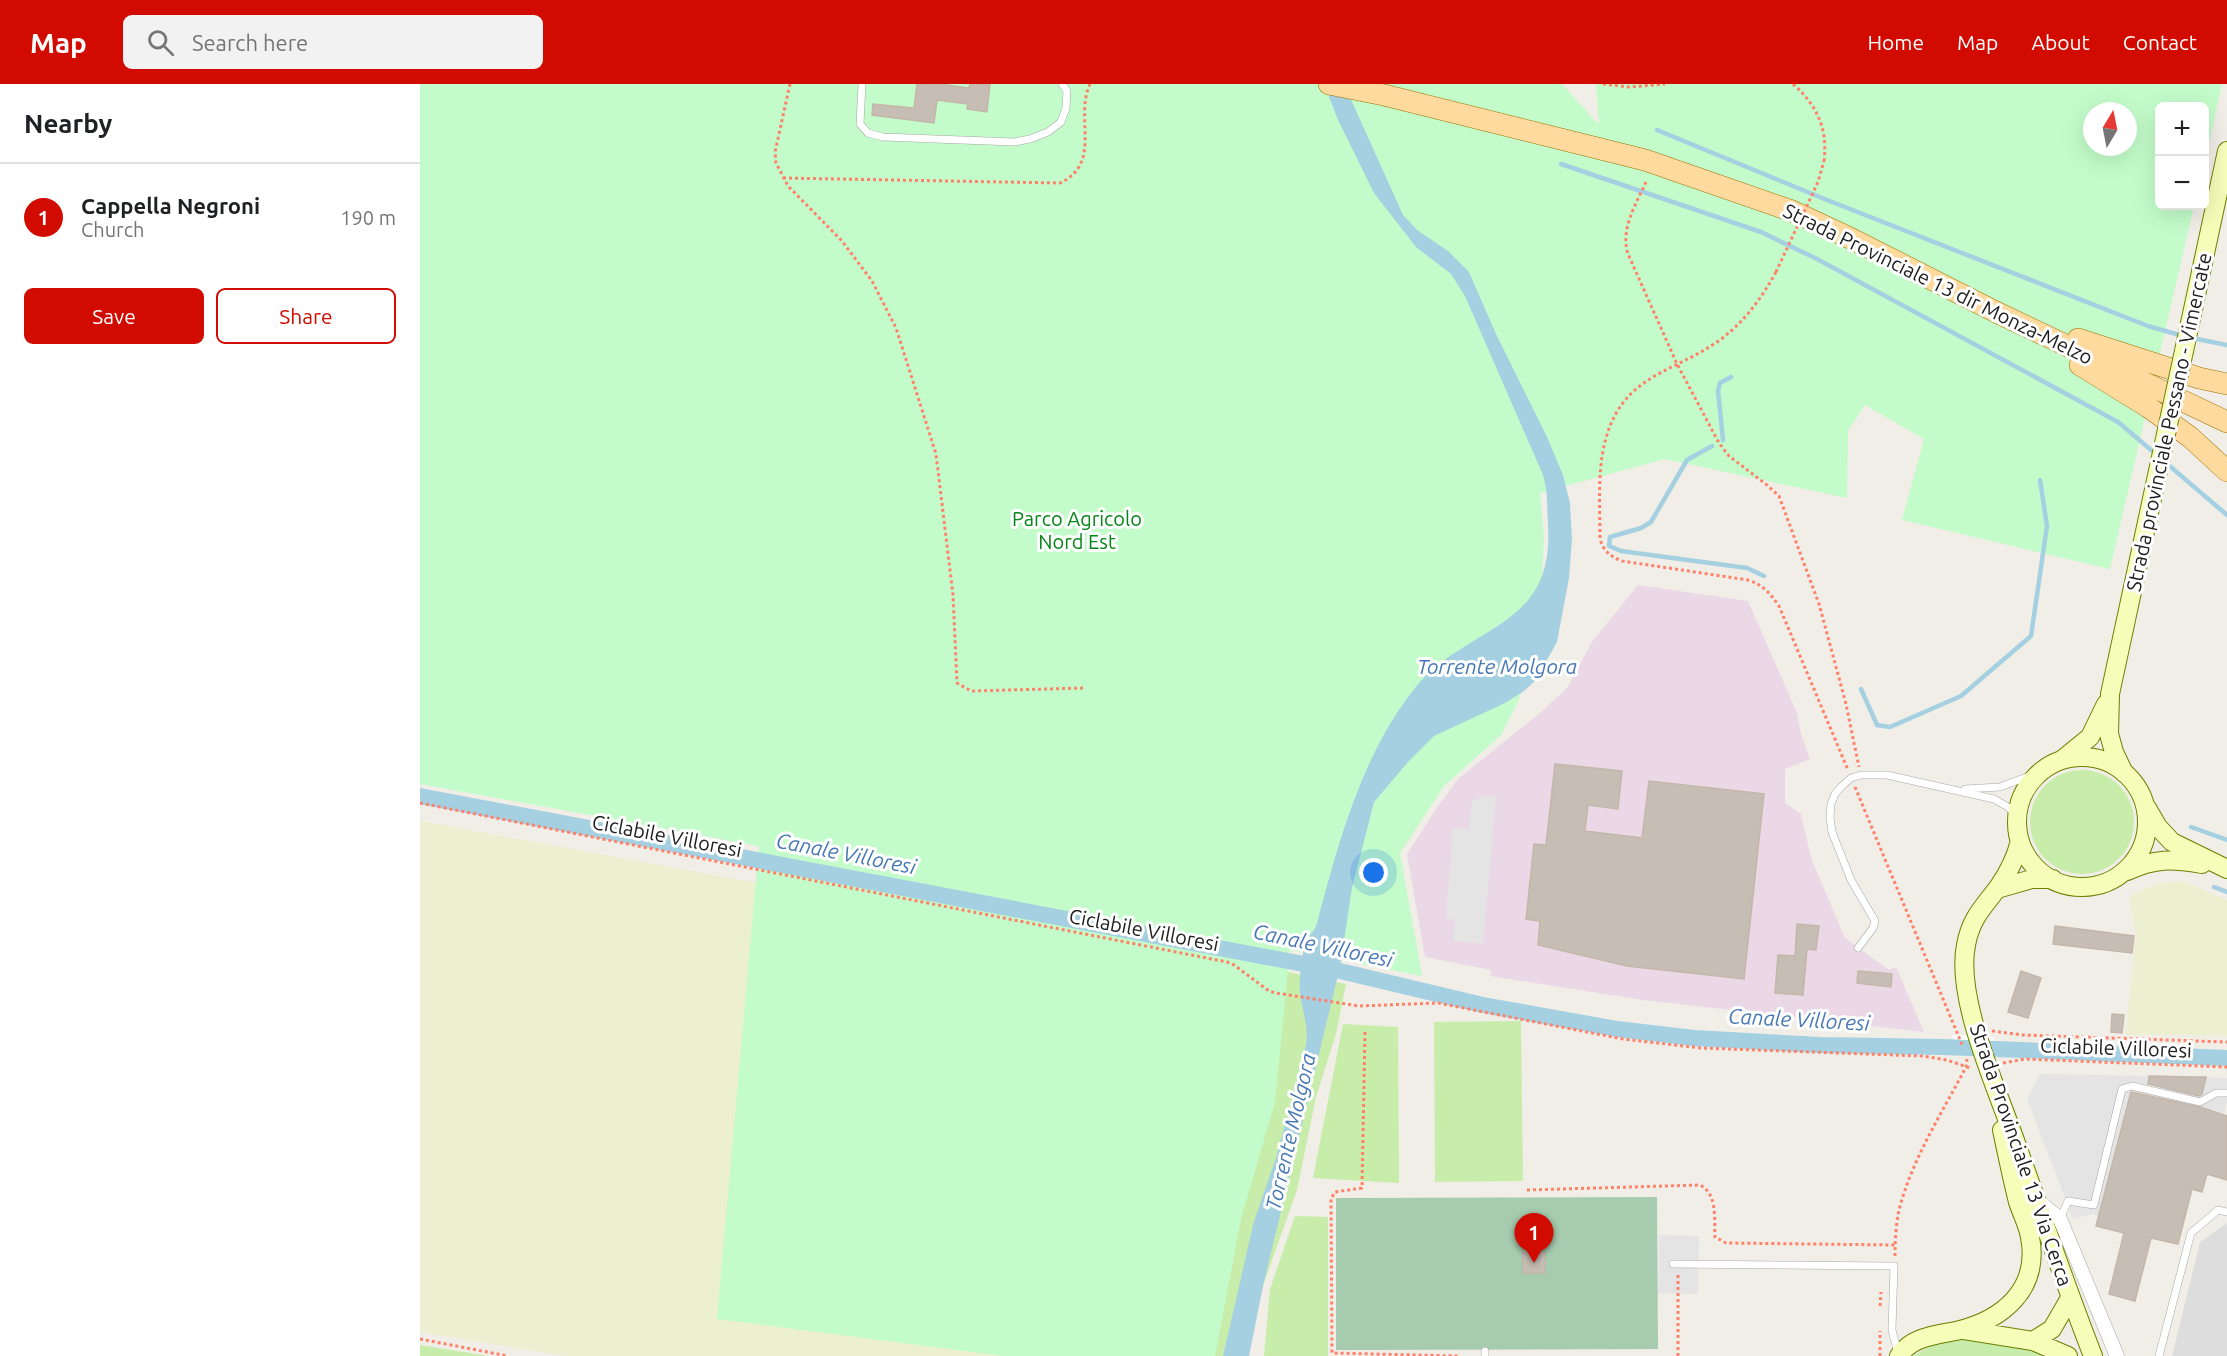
<!DOCTYPE html>
<meta charset="utf-8">
<style>
body{margin:0;font-family:Ubuntu,sans-serif;background:#f2f2f2;color:#202124}
.controls{position:absolute;right:18px;top:18px;display:grid;overflow:hidden;border-radius:9px;box-shadow:0 6px 24px #0002}
.controls button{width:54px;height:54px;display:grid;place-items:center;padding:0;border:0;border-bottom:2px solid #e0e0e0;background:#fff;color:#202124;font:30px sans-serif}
.compass{position:absolute;left:1663px;top:18px;width:54px;height:54px;border-radius:50%;background:#fff;box-shadow:0 6px 24px #0002;rotate:10deg}
.you{position:absolute;left:954px;top:789px;width:21px;height:21px;margin:-15px;border:4px solid #fff;border-radius:50%;background:#1a73e8;box-shadow:0 0 0 9px #1a73e833}
.badge{display:grid;place-items:center;width:39px;height:39px;border-radius:50%;background:#d10b00;color:#fff;font-size:20px;font-weight:700}
.pin{position:absolute;translate:-50% -50px;filter:drop-shadow(0 2px 3px #0008)}
.pin::after{content:'';position:absolute;top:32px;width:21px;height:18px;background:inherit;clip-path:polygon(0 0,100% 0,50% 100%)}
.list{margin:0;padding:0;list-style:none}
h2{display:flex;justify-content:space-between;align-items:center;height:78px;margin:0;padding:0 24px;font-size:26px}
h2 small{font-size:20px;font-weight:400;color:#757577}
.list li{display:grid;grid-template-columns:39px 1fr auto;gap:18px;align-items:center;box-sizing:border-box;height:108px;padding:0 24px;border-top:2px solid #e0e0e0}
.list b{display:block;font-size:22px;white-space:nowrap}
.list p{margin:0;font-size:20px;white-space:nowrap;color:#757577}
.list em{font-size:20px;font-style:normal;color:#757577}
.actions{display:flex;gap:12px;padding:18px 24px}
.actions a{flex:1;padding:14px 0;border:2px solid #d10b00;border-radius:9px;text-align:center;font-size:21px;color:#d10b00}
.actions .main{background:#d10b00;color:#fff}
.icon{flex:none;width:33px;height:33px;fill:none;stroke:currentColor;stroke-width:2;stroke-linecap:round;stroke-linejoin:round}
.map{position:relative;flex:none;width:1807px;height:1272px;overflow:hidden}
header{display:flex;align-items:center;gap:36px;box-sizing:border-box;height:84px;padding:0 30px;background:#d10b00;color:#fff}
header strong{font-size:28px}
nav{display:flex;gap:33px;margin-inline-start:auto;font-size:21px}
.search{width:420px;height:54px;background:#f2f2f2;display:flex;align-items:center;gap:15px;box-sizing:border-box;padding:0 21px;border-radius:9px;color:#757577;font-size:22px}
main{display:flex}
aside{flex:1;background:#fff}
.map>svg:first-child{display:block}
.residential{fill:#dedddd}
.industrial{fill:#ebd8e6}
.farmland{fill:#ecf0d1}
.grass{fill:#c8edab}
.cemetery{fill:#a6cbae}
.park{fill:#c3fcca;fill-rule:evenodd}
.parking{fill:#e4e4e4}
.water{fill:#a5d0e1}
.pier{fill:#fff}
.lines{fill:none;stroke-linecap:round;stroke-linejoin:round}
.stream{stroke:#a5d0e1;stroke-width:4.5}
.canal{stroke:#a5d0e1;stroke-width:16}
.building{fill:#c6beb5;stroke:#c4b6a8;stroke-width:1.5}
.lane-casing{stroke:#a7a7a7;stroke-width:8}
.street-casing{stroke:#a7a7a7;stroke-width:15}
.secondary-casing{stroke:#6a7f00;stroke-width:20}
.primary-casing{stroke:#9d7100;stroke-width:22}
.path{stroke:#ff816a;stroke-width:3;stroke-dasharray:3 3;stroke-linecap:butt}
.lane{stroke:#fff;stroke-width:7}
.street{stroke:#fff;stroke-width:14}
.secondary{stroke:#f5fdb9;stroke-width:18}
.primary{stroke:#ffda9e;stroke-width:21}
.secondary-bridge-casing{stroke:#6a7f00;stroke-width:20;stroke-linecap:butt}
.path-bridge{stroke:#ff816a;stroke-width:3;stroke-dasharray:3 3;stroke-linecap:butt}
.secondary-bridge{stroke:#f5fdb9;stroke-width:18}
.labels{text-anchor:middle;stroke-width:6;stroke-linejoin:round;paint-order:stroke}
.street-label{font-size:20px;fill:#202020;stroke:#fff}
.park-label{font-size:20px;fill:#068618;stroke:#fff}
.water-label{font-size:21px;font-style:italic;fill:#4778b6;stroke:#fff}
</style>
<header>
<strong>Map</strong>
<div class="search"><svg class="icon" aria-label="search" viewBox="0 0 24 24"><circle cx="10" cy="10" r="6"/><path d="M15 15l6 6"/></svg>Search here</div>
<nav><a>Home</a><a>Map</a><a>About</a><a>Contact</a></nav>
</header>
<main>
<aside>
<h2>Nearby<small></small></h2>
<ul class="list">
<li><span class="badge">1</span><div><b>Cappella Negroni</b><p>Church</p></div><em>190 m</em></li>
</ul>
<div class="actions"><a class="main">Save</a><a>Share</a></div>
</aside>
<div class="map">
<svg width="1807" height="1272" viewBox="0 0 1807 1272">
<rect width="100%" height="100%" fill="#f1eee7"/>
<path class="residential" d="M 1807,1139 L 1807,1272 L 1752,1272 L 1780,1158 Z"/>
<path class="industrial" d="M 1218,501 L 1328,517 L 1377,629 L 1381,650 L 1390,675 L 1365,685 L 1365,719 L 1381,730 L 1391,774 L 1425,854 L 1469,886 L 1476,883 L 1504,948 L 1223,916 L 1070,892 L 1071,886 L 1005,873 L 987,770 L 1016,725 L 1038,695 L 1120,629 L 1147,604 L 1172,558 Z"/>
<path class="farmland" d="M 0,737 L 801,884 L 765,1272 L 146,1272 L 0,1248 Z
M 1757,797 L 1765,798 L 1807,816 L 1807,952 L 1706,950 L 1716,851 L 1709,812 L 1736,800 Z"/>
<path class="grass" d="M1610 738a52 52 0 1 1 104 0a52 52 0 1 1-104 0Z
M 863,887 L 926,900 L 916,950 L 896,1013 L 877,1106 L 828,1244 L 823,1272 L 758,1272 Z
M 1101,937 L 1103,1097 L 1015,1098 L 1014,938 Z
M 923,940 L 978,943 L 979,1099 L 893,1094 Z
M 875,1132 L 908,1133 L 908,1272 L 844,1272 L 850,1205 Z
M 1544,1254 L 1593,1260 L 1634,1272 L 1493,1272 L 1514,1260 Z
M 0,1261 L 69,1272 L 0,1272 Z"/>
<path class="cemetery" d="M 1237,1113 L 1238,1265 L 916,1266 L 916,1114 Z"/>
<path class="park" d="M 0,0 L 1142,0 L 1179,41 L 1176,0 L 1802,0 L 1785,77 L 1784,22 L 1740,22 L 1740,122 L 1774,122 L 1690,485 L 1482,436 L 1504,355 L 1445,321 L 1428,347 L 1427,414 L 1245,375 L 1120,409 L 1124,453 L 1121,513 L 1104,601 L 1097,620 L 1081,651 L 1024,702 L 980,769 L 1002,892 L 870,866 L 855,1018 L 821,1135 L 795,1272 L 583,1272 L 297,1235 L 339,762 L 0,700 ZM 1672,27 L 1708,27 L 1708,63 L 1672,63 Z"/>
<path class="parking" d="M 1076,711 L 1063,860 L 1033,857 L 1035,836 L 1026,835 L 1033,744 L 1049,745 L 1052,716 Z
M 1620,990 L 1729,992 L 1728,1003 L 1764,1005 L 1783,1004 L 1786,993 L 1807,994 L 1807,1017 L 1803,1031 L 1711,1007 L 1679,1132 L 1673,1130 L 1653,1135 L 1607,1015 Z
M 1239,1151 L 1279,1152 L 1278,1210 L 1238,1209 Z"/>
<path class="water" d="M 904,0 L 924,0 L 983,131 L 997,146 L 1028,167 L 1049,188 L 1076,250 L 1127,353 L 1143,391 L 1150,419 L 1152,455 L 1149,494 L 1137,558 L 1115,597 L 1104,607 L 1085,619 L 1014,652 L 988,678 L 954,718 L 932,804 L 920,883 L 843,1202 L 829,1272 L 803,1272 L 834,1137 L 856,1074 L 886,961 C 890,937 877,918 880,894 C 881,882 882,865 888,854 C 891,849 895,846 897,839 C 916,768 935,695 975,632 C 988,612 1001,594 1019,580 C 1078,536 1133,529 1128,441 C 1127,423 1128,408 1123,391 L 1045,212 L 1031,190 L 996,163 L 954,109 L 918,36 Z"/>
<path class="pier" d="M 1532,951 L 1573,953 L 1580,972 L 1541,972 Z"/>
<g class="lines">
<path class="stream" d="M 1237,46 L 1407,116 L 1728,242 L 1763,252
M 1141,80 L 1341,148 L 1397,175 L 1698,338 L 1737,371
M 1772,254 L 1807,261
M 1303,356 L 1298,307 L 1300,299 L 1311,293
M 1292,362 L 1267,376 L 1231,438 L 1221,444 L 1190,453 L 1189,462 L 1201,467 L 1327,484 L 1344,492
M 1745,378 L 1807,431
M 1441,605 L 1457,641 L 1470,643 L 1541,612 L 1611,552 L 1627,442 L 1620,396
M 1771,743 L 1807,756
M 1794,803 L 1807,808"/>
<path class="canal" d="M 0,712 L 920,887 L 1063,921 L 1197,945 L 1274,954 L 1400,961 L 1523,963 L 1807,974"/>
</g>
<path class="building" d="M 497,0 L 520,0 L 549,4 L 550,0 L 570,0 L 567,28 L 547,25 L 548,20 L 517,16 L 514,39 L 452,31 L 453,20 L 494,24 Z
M 1135,680 L 1202,687 L 1198,725 L 1168,721 L 1165,747 L 1222,754 L 1229,697 L 1344,710 L 1324,895 L 1207,882 L 1118,861 L 1120,837 L 1106,835 L 1114,760 L 1126,761 Z
M 1377,840 L 1399,842 L 1396,866 L 1387,865 L 1383,911 L 1355,909 L 1358,871 L 1375,872 Z
M 1635,842 L 1714,852 L 1712,869 L 1633,860 Z
M 1438,887 L 1472,890 L 1471,903 L 1437,899 Z
M 1601,887 L 1621,894 L 1608,934 L 1588,928 Z
M 1692,930 L 1704,931 L 1702,949 L 1691,948 Z
M 1729,992 L 1775,993 L 1786,993 L 1782,1010 L 1779,1012 L 1728,1000 Z
M 1711,1008 L 1780,1023 L 1807,1032 L 1807,1096 L 1787,1090 L 1782,1108 L 1772,1105 L 1758,1160 L 1731,1154 L 1715,1217 L 1689,1210 L 1704,1149 L 1676,1142 Z
M 1103,1168 L 1125,1168 L 1125,1189 L 1103,1189 Z"/>
<g class="lines">
<defs>
<path id="lane" d="M 442,0 L 440,40 L 448,49 L 463,53 L 594,58 L 610,55 L 628,48 L 641,38 L 646,24 L 647,7 L 642,0
M 1545,705 L 1580,703 L 1623,687
M 1438,864 L 1453,844 L 1455,837 L 1431,796 L 1412,748 L 1410,733 L 1411,720 L 1415,710 L 1421,703 L 1431,694 L 1441,691 L 1467,691 L 1574,715 L 1588,723 L 1598,733
M 1640,1135 L 1648,1117 L 1674,1121 L 1702,1005 L 1712,1002 L 1780,1018 L 1796,1009 L 1807,1009
M 1253,1180 L 1474,1182 L 1472,1246 L 1478,1269
M 1065,1267 L 1065,1272
M 1739,1272 L 1771,1149 L 1798,1126 L 1807,1128"/>
<path id="street" d="M 1616,1115 L 1640,1135 L 1697,1272"/>
<path id="secondary" d="M 1764,267 L 1807,67
M1597 738a65 65 0 1 1 130 0a65 65 0 1 1-130 0Z
M 1643,675 L 1670,653 L 1686,620
M 1704,689 L 1694,668 L 1689,650 L 1690,610 L 1738,387
M 1727,724 L 1738,743 L 1752,758 L 1807,785
M 1600,757 C 1596,773 1589,788 1579,802 C 1564,823 1551,833 1546,861 C 1535,916 1579,1009 1597,1062 C 1622,1132 1646,1203 1673,1272
M 1707,787 C 1736,774 1751,775 1782,780
M 1577,805 L 1612,795 L 1633,795
M 1544,1246 L 1613,1257 L 1648,1272
M 1613,1257 L 1632,1245 L 1650,1214
M 1479,1272 C 1491,1253 1515,1251 1536,1247 C 1583,1236 1620,1205 1610,1153 C 1608,1141 1602,1130 1598,1118 C 1592,1094 1587,1070 1582,1046"/>
<path id="primary" d="M 909,0 L 964,11 L 1225,76 L 1372,127 L 1430,154 L 1576,228 L 1807,338
M 1658,255 L 1779,294 L 1807,300
M 1660,281 L 1728,323 L 1770,353 L 1807,387"/>
</defs>
<use href="#lane" class="lane-casing"/>
<use href="#street" class="street-casing"/>
<use href="#secondary" class="secondary-casing"/>
<use href="#primary" class="primary-casing"/>
<path class="path" d="M 370,0 L 355,68 L 356,79 L 368,102 L 422,157 L 452,197 L 476,244 L 516,370 L 533,511 L 537,599 L 551,607 L 665,604
M 1183,0 L 1209,3 L 1245,0
M 1373,0 C 1397,21 1408,45 1404,77
M 363,94 L 640,99 C 683,79 654,34 670,0
M 1226,98 C 1216,120 1200,145 1208,170 L 1257,280 L 1299,359 L 1309,372 L 1347,401 L 1359,412 L 1399,520 L 1426,620 L 1439,683
M 1356,188 C 1341,215 1323,240 1297,258 C 1252,289 1204,291 1186,354 C 1177,386 1180,421 1180,455 C 1184,468 1190,472 1202,477 L 1328,496 C 1343,501 1350,509 1359,522 L 1428,686
M 1435,703 L 1543,963
M 0,719 L 807,878 L 814,881 L 849,907 L 856,909 L 939,922 L 1018,919 L 1203,955 L 1281,964 L 1502,972 L 1527,976 L 1550,984
M 1572,947 L 1603,951 L 1807,958
M 945,948 L 942,1104 L 915,1108 L 911,1115 L 912,1269 L 1038,1272
M 1583,979 L 1605,975 L 1807,983
M 1107,1106 L 1280,1101 C 1298,1110 1294,1135 1295,1153 L 1306,1159 L 1475,1161
M 1475,1172 C 1475,1157 1476,1141 1479,1126 C 1492,1075 1522,1029 1546,983 L 1547,975
M 1460,1222 L 1461,1208
M 0,1255 L 88,1272
M 1258,1272 L 1258,1191
M 1460,1272 L 1460,1247"/>
<use href="#lane" class="lane"/>
<use href="#street" class="street"/>
<use href="#secondary" class="secondary"/>
<use href="#primary" class="primary"/>
<defs>
<path id="secondary-bridge" d="M 1738,387 L 1764,267"/>
</defs>
<use href="#secondary-bridge" class="secondary-bridge-casing"/>
<path class="path-bridge" d="M 1356,188 L 1398,98 L 1404,77"/>
<use href="#secondary-bridge" class="secondary-bridge"/>
</g>
<g class="labels">
<g class="street-label">
<text transform="translate(1518 200) rotate(26)" y="7">Strada Provinciale 13 dir Monza-Melzo</text>
<text transform="translate(1749 338) rotate(-78)" y="7">Strada provinciale Pessano - Vimercate</text>
<text transform="translate(247 752) rotate(11)" y="7">Ciclabile Villoresi</text>
<text transform="translate(724 846) rotate(11)" y="7">Ciclabile Villoresi</text>
<text transform="translate(1696 964) rotate(2)" y="7">Ciclabile Villoresi</text>
<text transform="translate(1601 1071) rotate(71)" y="7">Strada Provinciale 13 Via Cerca</text>
</g>
<g class="park-label">
<text x="657" y="442">Parco Agricolo<tspan x="657" dy="23">Nord Est</tspan></text>
</g>
<g class="water-label">
<text x="1077" y="590">Torrente Molgora</text>
<text transform="translate(426 770) rotate(11)" y="7">Canale Villoresi</text>
<text transform="translate(903 862) rotate(12)" y="7">Canale Villoresi</text>
<text transform="translate(1379 936) rotate(3)" y="7">Canale Villoresi</text>
<text transform="translate(871 1048) rotate(-77)" y="7">Torrente Molgora</text>
</g>
</g>
</svg>
<div class="controls">
<button>+</button>
<button>−</button>
</div>
<svg class="compass" viewBox="-18 -18 36 36"><path d="M0-13l5 13h-10z" fill="#e53935"/><path d="M0 13l5-13h-10z" fill="#757577"/></svg>
<div class="you"></div>
<div class="pin badge" style="left:1114px;top:1179px">1</div>
</div>
</main>
